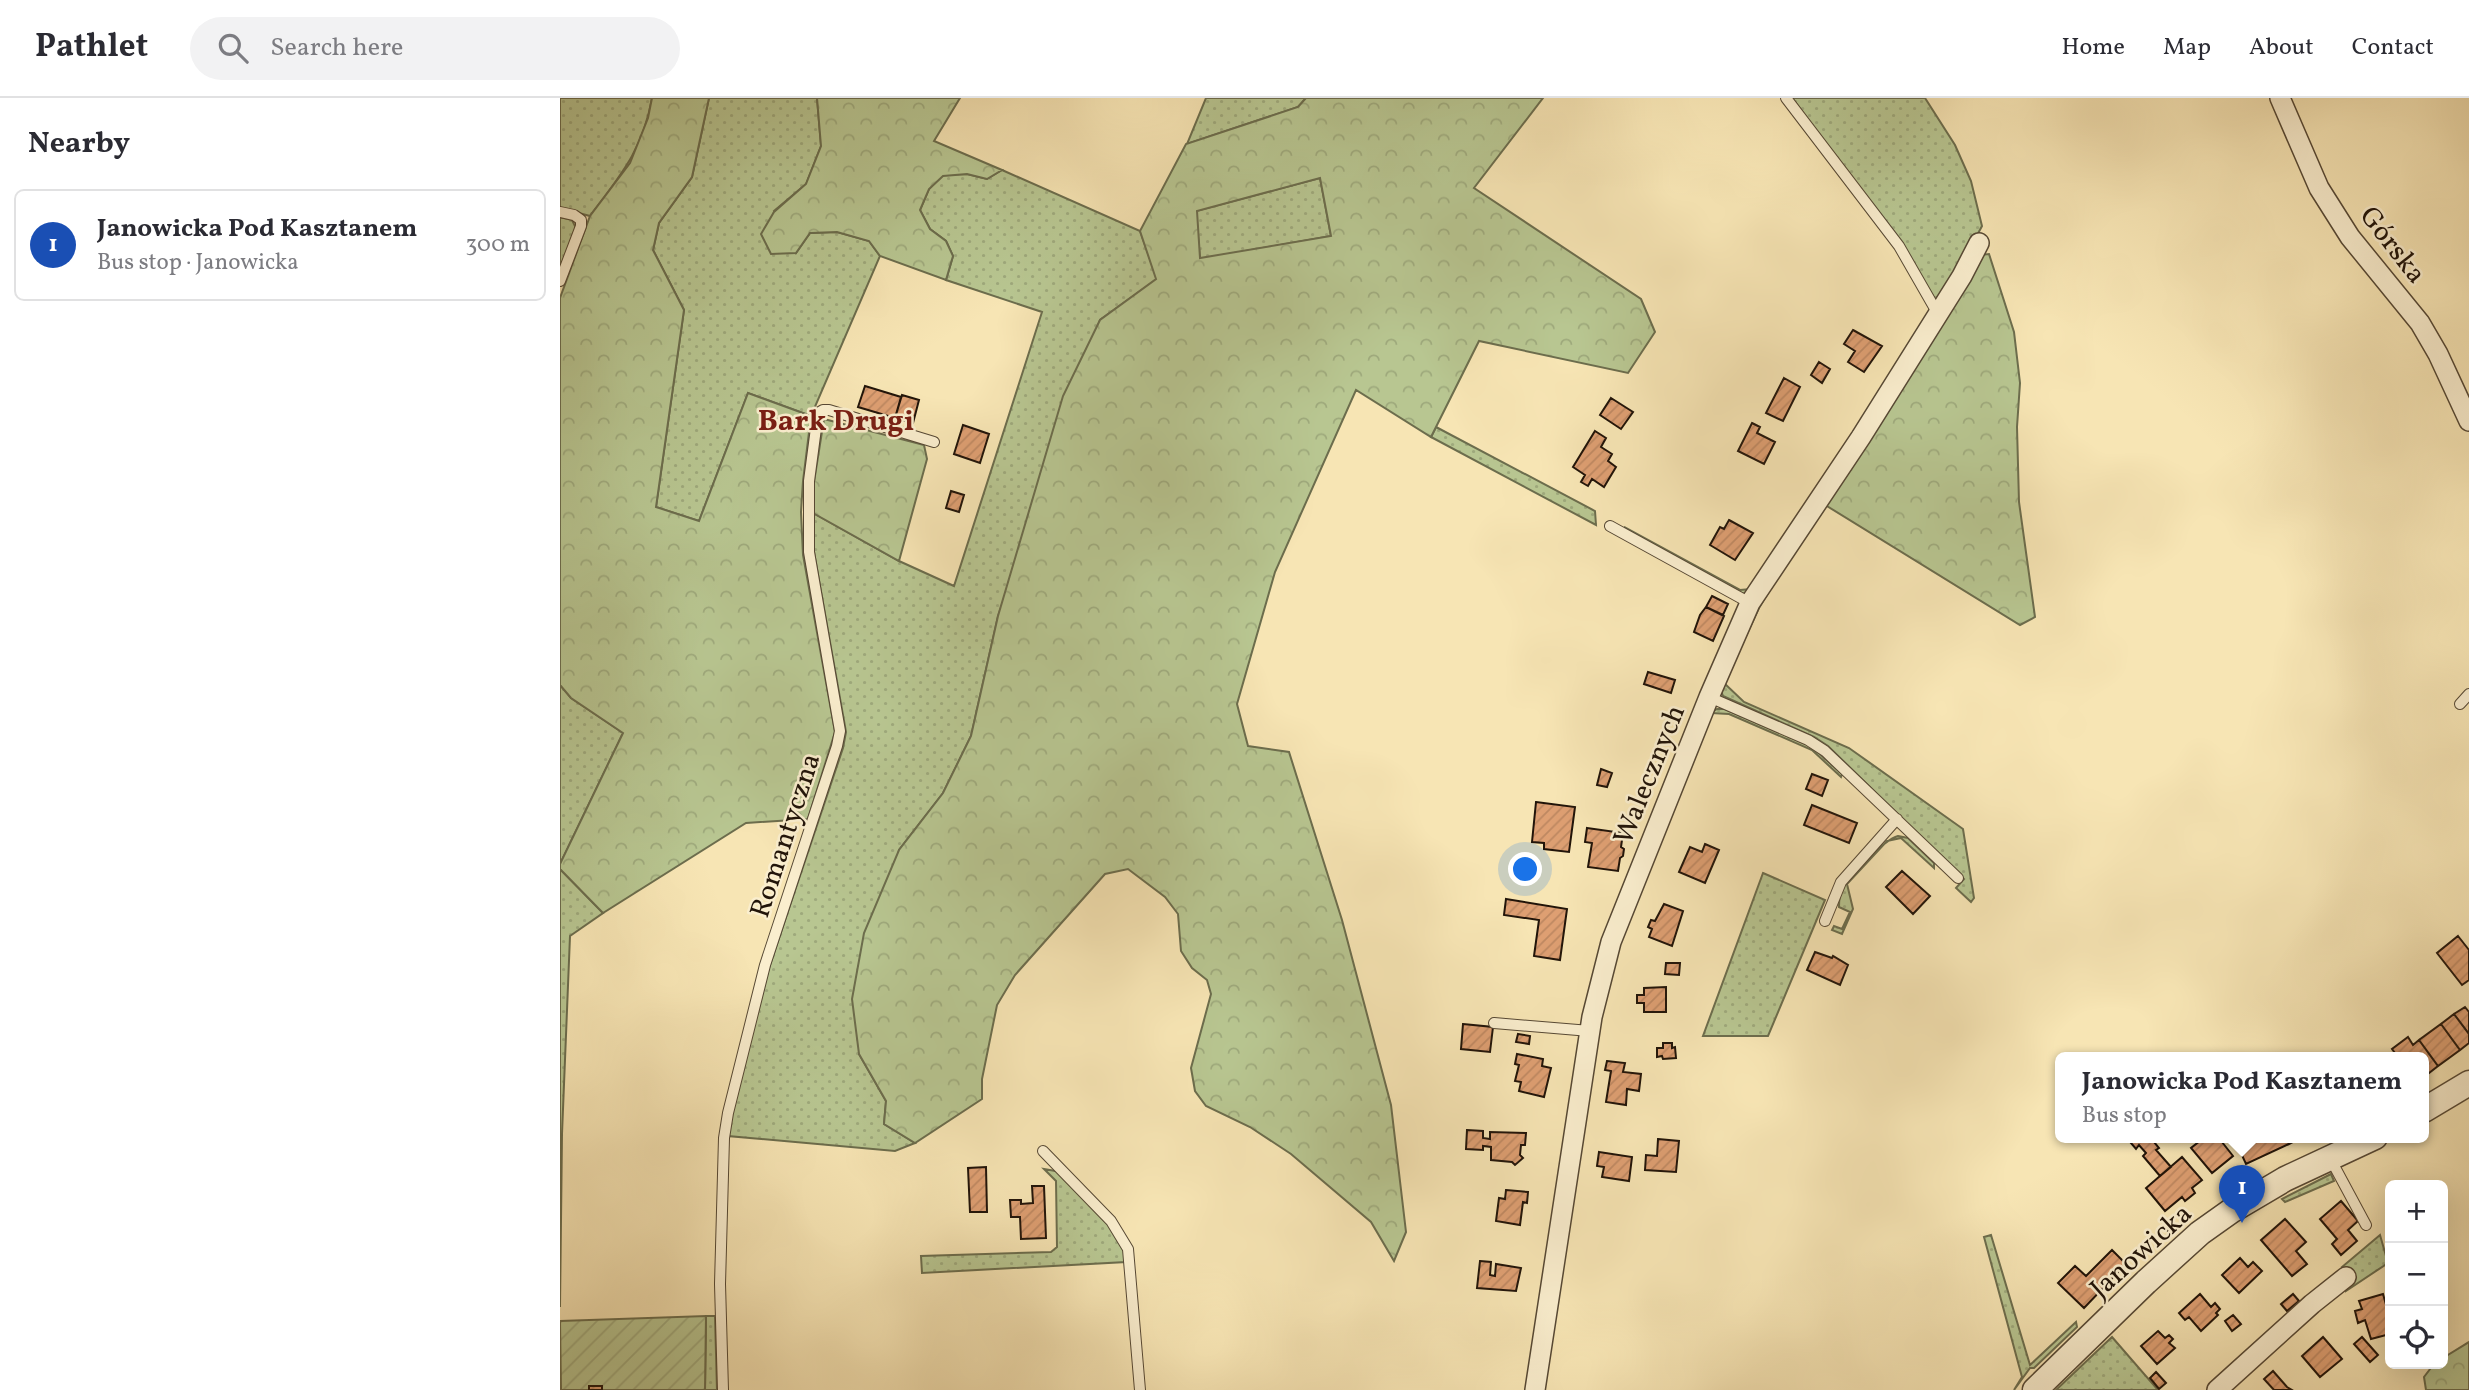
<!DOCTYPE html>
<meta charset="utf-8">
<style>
body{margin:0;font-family:Vollkorn,serif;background:#f2f2f3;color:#2b2b33}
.controls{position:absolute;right:21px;bottom:21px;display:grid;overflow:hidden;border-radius:10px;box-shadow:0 7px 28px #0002}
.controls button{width:63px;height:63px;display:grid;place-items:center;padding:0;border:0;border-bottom:2px solid #e1e1e2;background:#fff;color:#2b2b33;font:35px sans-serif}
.you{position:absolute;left:966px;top:772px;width:24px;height:24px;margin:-18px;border:5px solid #fff;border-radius:50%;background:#1a73e8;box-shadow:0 0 0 10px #1a73e833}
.badge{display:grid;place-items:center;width:46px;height:46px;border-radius:50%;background:#8f2418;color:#fff;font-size:23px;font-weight:700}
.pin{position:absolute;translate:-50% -58px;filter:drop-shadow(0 2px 4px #0008)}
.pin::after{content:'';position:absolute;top:37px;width:24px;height:21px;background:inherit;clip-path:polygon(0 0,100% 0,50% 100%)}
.popup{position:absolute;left:1495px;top:954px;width:374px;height:91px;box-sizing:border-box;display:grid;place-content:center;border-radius:10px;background:#fff;filter:drop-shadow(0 2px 5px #0005);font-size:23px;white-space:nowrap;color:#7c7c81}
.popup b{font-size:26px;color:#2b2b33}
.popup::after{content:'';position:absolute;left:50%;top:100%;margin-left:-14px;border:14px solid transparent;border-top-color:#fff}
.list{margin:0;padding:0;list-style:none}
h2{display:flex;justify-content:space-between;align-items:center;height:91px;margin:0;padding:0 28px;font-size:30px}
h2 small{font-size:23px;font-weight:400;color:#7c7c81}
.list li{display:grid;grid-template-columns:46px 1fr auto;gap:21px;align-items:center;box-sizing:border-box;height:112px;margin:0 14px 14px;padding:0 14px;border:2px solid #e1e1e2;border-radius:10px}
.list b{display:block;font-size:26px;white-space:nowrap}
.list p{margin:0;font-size:23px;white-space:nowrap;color:#7c7c81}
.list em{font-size:23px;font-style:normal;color:#7c7c81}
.icon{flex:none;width:38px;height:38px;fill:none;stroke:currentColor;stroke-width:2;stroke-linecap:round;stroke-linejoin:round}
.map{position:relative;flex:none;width:1909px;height:1292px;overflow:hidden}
header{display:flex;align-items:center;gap:42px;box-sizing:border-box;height:98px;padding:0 35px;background:#fff;border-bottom:2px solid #e1e1e2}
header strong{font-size:33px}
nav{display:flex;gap:38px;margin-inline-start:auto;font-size:24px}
.search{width:490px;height:63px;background:#f2f2f3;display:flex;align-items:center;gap:18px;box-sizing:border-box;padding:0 24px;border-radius:38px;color:#7c7c81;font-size:26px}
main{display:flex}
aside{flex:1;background:#fff}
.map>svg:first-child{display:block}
.grass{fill:url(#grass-dots);stroke:#6c6d4d;stroke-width:2}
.forest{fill:url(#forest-crowns);stroke:#6c6d4d;stroke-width:2;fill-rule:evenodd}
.garden{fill:url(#garden-furrows);stroke:#6c6d4d;stroke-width:2}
.building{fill:url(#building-hatch);stroke:#211409;stroke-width:2}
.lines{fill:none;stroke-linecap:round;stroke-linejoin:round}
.service-casing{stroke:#564834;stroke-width:12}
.minor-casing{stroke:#564834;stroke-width:22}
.tertiary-casing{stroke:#564834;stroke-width:27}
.service{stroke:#faeece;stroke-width:10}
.minor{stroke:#faeece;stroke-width:19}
.tertiary{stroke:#faeece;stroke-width:24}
.labels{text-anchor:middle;stroke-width:5;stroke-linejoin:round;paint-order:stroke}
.street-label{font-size:28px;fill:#211409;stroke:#faeece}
.neighbourhood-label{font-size:30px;font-weight:bold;fill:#7a1f14;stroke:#faeece}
</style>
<header>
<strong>Pathlet</strong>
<div class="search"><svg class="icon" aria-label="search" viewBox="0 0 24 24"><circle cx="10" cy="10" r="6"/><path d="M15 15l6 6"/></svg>Search here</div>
<nav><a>Home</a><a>Map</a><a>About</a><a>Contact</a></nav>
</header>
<main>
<aside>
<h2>Nearby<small></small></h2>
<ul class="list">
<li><span class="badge" style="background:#1a4fb4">1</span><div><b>Janowicka Pod Kasztanem</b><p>Bus stop · Janowicka</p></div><em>300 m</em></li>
</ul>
</aside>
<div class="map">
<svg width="1909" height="1292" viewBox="0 0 1909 1292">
<defs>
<pattern id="grass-dots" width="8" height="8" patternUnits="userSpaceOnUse" patternTransform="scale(1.75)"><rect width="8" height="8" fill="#b8c691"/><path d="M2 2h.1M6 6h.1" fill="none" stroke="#9ea97c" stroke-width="1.8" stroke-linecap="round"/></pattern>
<pattern id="forest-crowns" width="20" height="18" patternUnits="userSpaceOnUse" patternTransform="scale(1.75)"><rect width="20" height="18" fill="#b8c691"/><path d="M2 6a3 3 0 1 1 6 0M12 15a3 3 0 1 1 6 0" fill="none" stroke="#9ea97c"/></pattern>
<pattern id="garden-furrows" width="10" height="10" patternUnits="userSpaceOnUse" patternTransform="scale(1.75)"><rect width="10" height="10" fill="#b8c691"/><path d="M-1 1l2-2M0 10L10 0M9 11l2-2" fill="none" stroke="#9ea97c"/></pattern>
<pattern id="building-hatch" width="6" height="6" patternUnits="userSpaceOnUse" patternTransform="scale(1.75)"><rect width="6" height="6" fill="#de9f72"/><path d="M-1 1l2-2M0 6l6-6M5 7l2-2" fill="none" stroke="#be8861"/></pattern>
</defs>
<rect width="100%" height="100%" fill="#f7e5b4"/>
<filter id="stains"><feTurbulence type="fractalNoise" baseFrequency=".00286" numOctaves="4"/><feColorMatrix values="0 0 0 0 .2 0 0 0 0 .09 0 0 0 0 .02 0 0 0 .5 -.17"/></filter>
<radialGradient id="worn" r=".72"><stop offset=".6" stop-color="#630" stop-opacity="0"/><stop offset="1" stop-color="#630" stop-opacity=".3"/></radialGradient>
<path class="grass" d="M 0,0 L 92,0 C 83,52 60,78 30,118 L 0,110 Z
M 149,0 L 257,0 L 261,48 L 246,86 L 214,113 L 236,155 L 250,135 L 277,134 L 309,143 L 320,158 L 251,318 L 188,295 L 139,423 L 96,409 L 124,212 L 93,152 L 99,125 L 132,79 Z
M 646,0 L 746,0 L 738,9 L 627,46 Z
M 1232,0 L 1365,0 L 1395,47 L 1411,83 L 1422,128 L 1379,208 L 1342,147 Z
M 442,72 L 580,133 L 597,181 L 540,222 L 438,518 L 411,638 L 383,695 L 339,752 L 299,956 L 326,1003 L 324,1026 L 355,1045 L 335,1053 L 168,1038 L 172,1014 L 209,870 L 283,650 L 286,634 L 254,454 L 253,415 L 339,463 L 394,488 L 482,214 L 386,182 L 393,158 L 386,143 L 370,131 L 360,112 L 369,91 L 383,77 L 407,76 L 427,81 Z
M 760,80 L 771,138 L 640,161 L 636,113 Z
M 0,119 L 12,122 L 16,130 L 0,174 Z
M 876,329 L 1035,413 L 1036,427 L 871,339 Z
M 1064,429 L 1180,492 L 1191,491 L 1185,496 L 1179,494 L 1067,433 Z
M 1236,449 L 1199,510 L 1164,585 L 1184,604 L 1289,650 L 1403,731 L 1414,800 L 1411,804 L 1396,790 L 1404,781 L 1268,648 L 1254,639 L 1163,598 L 1160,591 L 1196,508 Z
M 0,587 L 11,600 L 63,635 L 0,766 Z
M 1157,611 L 1165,611 L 1251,648 L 1282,676 L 1281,679 L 1252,652 L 1169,616 L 1150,615 Z
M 1338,738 L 1348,740 L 1374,765 L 1374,770 L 1341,740 L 1327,743 L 1287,786 L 1293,811 L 1282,836 L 1272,832 L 1274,828 L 1282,831 L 1290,814 L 1279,809 C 1279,803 1279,798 1282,792 C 1288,778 1324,742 1338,738 Z
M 0,771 L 43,815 L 10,838 L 2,1036 L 0,1209 Z
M 1203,775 L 1265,802 L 1208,938 L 1143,938 Z
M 484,1071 L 501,1074 L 549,1125 L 565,1154 L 566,1164 L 362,1175 L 361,1158 L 491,1154 L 497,1149 L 496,1083 Z
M 1771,1076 L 1774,1083 L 1725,1104 L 1722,1101 Z
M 1431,1137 L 1470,1267 L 1516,1224 L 1517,1229 L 1474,1270 L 1470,1270 L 1454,1292 L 1462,1279 L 1424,1139 Z
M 1820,1137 L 1828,1165 L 1786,1193 L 1785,1172 L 1782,1169 Z
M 146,1218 L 155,1218 L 157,1292 L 145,1292 Z
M 1552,1239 L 1598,1292 L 1496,1292 Z"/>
<path class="forest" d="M 92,0 L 149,0 L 132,79 L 99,125 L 93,152 L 124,212 L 96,409 L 139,423 L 188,295 L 251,318 L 243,383 L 241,414 L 243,457 L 275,634 L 248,721 L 186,725 L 43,815 L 0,771 L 0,766 L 63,635 L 11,600 L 0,587 L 0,200 L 30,118 L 70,65 L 88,20 Z
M 257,0 L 400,0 L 374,43 L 442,72 L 427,81 L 407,76 L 383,78 L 369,91 L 360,112 L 370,131 L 386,143 L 393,158 L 386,182 L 320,158 L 309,143 L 277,134 L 250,135 L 236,155 L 211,156 L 201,136 L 214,114 L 246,86 L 261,48 Z
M 746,0 L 983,0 L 914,90 L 1081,201 L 1095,234 L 1068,275 L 919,243 L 871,339 L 796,292 L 715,474 L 677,606 L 688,648 L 729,654 L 782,822 L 831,1007 L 846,1134 L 834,1163 L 811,1124 L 731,1056 L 690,1029 L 646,1008 L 635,993 L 631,970 L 651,896 L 647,882 L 632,870 L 621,853 L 618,816 L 605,799 L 568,771 L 545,776 L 455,877 L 437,907 L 422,981 L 422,1001 L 355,1045 L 324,1026 L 326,1003 L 299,956 L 292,901 L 304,835 L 339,752 L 383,695 L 411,638 L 438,518 L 503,298 L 540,222 L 596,181 L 580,133 L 626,46 L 738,9 ZM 760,80 L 771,138 L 640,160 L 637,113 Z
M 1429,156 L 1454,234 L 1460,285 L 1457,329 L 1459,404 L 1475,519 L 1460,527 L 1262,405 L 1420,157 Z
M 264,321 L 364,347 L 367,361 L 339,463 L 253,415 L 254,384 Z
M 1909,1244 L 1909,1292 L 1866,1292 L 1864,1279 L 1874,1266 L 1883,1266 L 1883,1260 Z"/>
<path class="garden" d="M 146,1218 L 145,1292 L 1,1292 L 0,1223 Z"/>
<path class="building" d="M 1293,232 L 1322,248 L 1304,274 L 1288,264 L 1295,253 L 1284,246 Z
M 1259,264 L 1270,271 L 1262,285 L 1251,277 Z
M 1224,280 L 1240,289 L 1223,323 L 1206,315 Z
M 305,288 L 341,299 L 335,320 L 298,309 Z
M 342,297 L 359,302 L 353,325 L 335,320 Z
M 1051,300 L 1073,314 L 1061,331 L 1040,317 Z
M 1192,325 L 1200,329 L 1197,335 L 1215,344 L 1204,366 L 1178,353 Z
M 403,327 L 429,336 L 420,365 L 394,356 Z
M 1035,333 L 1046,340 L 1041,349 L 1052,356 L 1048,363 L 1056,369 L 1044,389 L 1032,381 L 1028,388 L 1021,384 L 1025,377 L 1013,369 Z
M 391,393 L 404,397 L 399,414 L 386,410 Z
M 1169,422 L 1193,435 L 1175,462 L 1150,447 L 1160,429 L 1164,431 Z
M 1152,498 L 1168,506 L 1163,517 L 1146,509 Z
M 1146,509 L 1164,518 L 1153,543 L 1134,534 L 1140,517 Z
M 1088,574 L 1115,582 L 1111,595 L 1084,586 Z
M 1041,671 L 1052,675 L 1047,689 L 1037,687 Z
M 1252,676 L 1268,682 L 1262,698 L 1246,691 Z
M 976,704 L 1015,709 L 1009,754 L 984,751 L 984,745 L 972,744 Z
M 1252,707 L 1297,725 L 1289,745 L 1244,727 Z
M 1027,730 L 1063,735 L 1061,749 L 1064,751 L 1063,758 L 1060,760 L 1058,773 L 1028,769 L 1032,745 L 1025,744 Z
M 1145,746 L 1159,752 L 1145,785 L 1119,774 L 1130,749 L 1142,754 Z
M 1342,773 L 1370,798 L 1353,816 L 1326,789 Z
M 946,801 L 1007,811 L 1000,862 L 974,858 L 979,822 L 944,817 Z
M 1104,806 L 1123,813 L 1112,848 L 1089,839 L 1092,831 L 1088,829 L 1091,822 L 1095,823 Z
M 1898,838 L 1909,852 L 1909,882 L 1902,887 L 1877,855 Z
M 1255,854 L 1272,860 L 1273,858 L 1288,867 L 1280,887 L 1247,872 Z
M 1106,865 L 1120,865 L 1119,877 L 1105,876 Z
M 1106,889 L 1106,914 L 1084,914 L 1084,905 L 1077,905 L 1077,897 L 1084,897 L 1084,890 Z
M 1905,909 L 1909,914 L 1909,936 L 1894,916 Z
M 1894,916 L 1909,936 L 1909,945 L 1900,952 L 1881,926 Z
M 903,926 L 933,929 L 930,954 L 901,951 Z
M 1881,926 L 1900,952 L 1878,968 L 1859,942 Z
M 958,936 L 970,938 L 969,946 L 956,944 Z
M 1848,939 L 1853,947 L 1859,942 L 1878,968 L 1864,979 L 1864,959 L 1838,959 L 1832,951 Z
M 1103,945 L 1112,945 L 1112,950 L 1115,949 L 1116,960 L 1103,961 L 1102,958 L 1097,959 L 1097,950 L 1103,950 Z
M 957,956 L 983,961 L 982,968 L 991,970 L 984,999 L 959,993 L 961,984 L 955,983 L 959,967 L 955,966 Z
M 1047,963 L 1065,965 L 1063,974 L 1081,976 L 1079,993 L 1067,991 L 1066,1007 L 1046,1004 L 1051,973 L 1045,972 Z
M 907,1032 L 923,1033 L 923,1040 L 930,1041 L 930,1034 L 966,1035 L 965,1047 L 961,1047 L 960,1057 L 963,1060 L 955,1067 L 952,1064 L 931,1062 L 931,1049 L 923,1048 L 923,1052 L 906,1051 Z
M 1577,1039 L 1590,1039 L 1599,1050 L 1596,1052 L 1611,1069 L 1600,1078 L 1583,1058 L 1586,1055 L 1579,1047 L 1576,1051 L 1571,1045 Z
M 1645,1039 L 1658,1039 L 1673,1058 L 1652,1075 L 1631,1050 Z
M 1676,1039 L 1726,1039 L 1729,1046 L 1686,1066 L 1674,1040 Z
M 1726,1039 L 1742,1039 L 1729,1046 Z
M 1098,1041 L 1119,1043 L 1116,1074 L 1085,1072 L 1086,1057 L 1097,1058 Z
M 1039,1054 L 1072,1059 L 1069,1083 L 1042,1079 L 1044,1069 L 1037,1068 Z
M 1622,1059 L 1642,1082 L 1632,1090 L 1635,1095 L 1625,1103 L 1622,1099 L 1605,1113 L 1586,1090 Z
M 426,1069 L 427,1114 L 410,1114 L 408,1070 Z
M 472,1088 L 484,1088 L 486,1140 L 461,1141 L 460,1119 L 451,1119 L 450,1102 L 461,1102 L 461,1106 L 473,1105 Z
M 946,1092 L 968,1094 L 967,1105 L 963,1104 L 960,1127 L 936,1123 L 939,1100 L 945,1101 Z
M 1781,1103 L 1798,1123 L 1788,1132 L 1797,1143 L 1781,1157 L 1772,1146 L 1777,1141 L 1760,1121 Z
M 1725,1121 L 1746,1144 L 1736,1153 L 1747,1166 L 1732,1178 L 1701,1142 Z
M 1611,1122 L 1616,1128 L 1609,1135 L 1604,1128 Z
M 1552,1152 L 1566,1166 L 1524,1210 L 1498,1185 L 1515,1168 L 1526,1178 Z
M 1680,1160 L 1688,1169 L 1693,1164 L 1702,1173 L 1679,1195 L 1662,1177 Z
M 920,1163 L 931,1164 L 930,1177 L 935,1178 L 936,1166 L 961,1170 L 956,1193 L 917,1190 Z
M 1640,1196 L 1651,1209 L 1655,1205 L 1660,1211 L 1656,1215 L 1658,1217 L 1641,1233 L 1629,1219 L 1625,1222 L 1619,1215 Z
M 1733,1196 L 1739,1203 L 1727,1213 L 1721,1206 Z
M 1823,1196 L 1830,1221 L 1830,1236 L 1811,1241 L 1805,1222 L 1798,1225 L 1795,1213 L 1802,1211 L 1799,1203 Z
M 1673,1217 L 1681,1226 L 1672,1233 L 1665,1223 Z
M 1598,1233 L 1605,1240 L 1609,1237 L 1613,1241 L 1609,1245 L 1615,1250 L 1597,1266 L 1581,1248 Z
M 1763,1239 L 1782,1261 L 1760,1279 L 1742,1258 Z
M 1802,1239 L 1818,1257 L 1810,1264 L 1794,1246 Z
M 1713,1273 L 1727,1289 L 1732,1292 L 1714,1292 L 1704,1281 Z
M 1596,1274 L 1606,1285 L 1599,1291 L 1590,1280 Z
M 29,1288 L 42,1288 L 42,1292 L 29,1292 Z"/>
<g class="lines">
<defs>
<path id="service" d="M 1226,0 L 1339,148 L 1378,216
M 0,114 L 14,117 L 21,122 L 21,128 L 0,183
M 1050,428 L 1190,505
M 1149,599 L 1248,642 L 1265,653 L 1398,780
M 1900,606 L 1909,596
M 1265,823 L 1281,784 L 1337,721
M 934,925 L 1030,933
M 483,1053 L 551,1123 L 568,1151 L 580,1292
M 1770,1060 L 1806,1127
M 163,1292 L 160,1186 L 164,1040 L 168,1015 L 205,867 L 277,648 L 280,633 L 249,454 L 249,383 L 258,315 L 263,312 L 269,312 L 374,344"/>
<path id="minor" d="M 1720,0 L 1759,90 L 1790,139 L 1860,225 L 1878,256 L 1909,323
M 975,1292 L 1032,919 L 1051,844 L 1149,599 L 1190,505 L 1301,339 L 1402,178 L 1419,145
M 1657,1292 L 1752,1206 L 1786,1179"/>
<path id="tertiary" d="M 1864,1012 L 1909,985
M 1475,1292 L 1586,1184 L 1640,1135 L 1671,1113 L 1725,1081 L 1815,1039"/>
</defs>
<use href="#service" class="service-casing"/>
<use href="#minor" class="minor-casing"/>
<use href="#tertiary" class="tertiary-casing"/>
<use href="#service" class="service"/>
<use href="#minor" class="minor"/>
<use href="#tertiary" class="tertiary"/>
</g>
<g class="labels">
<g class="street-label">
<text transform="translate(1834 146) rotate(52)" y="10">Górska</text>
<text transform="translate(1088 676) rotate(-68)" y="10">Walecznych</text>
<text transform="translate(224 737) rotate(-72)" y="10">Romantyczna</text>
<text transform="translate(1580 1152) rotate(-42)" y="10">Janowicka</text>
</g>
<g class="neighbourhood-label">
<text x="276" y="332">Bark Drugi</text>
</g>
</g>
<rect width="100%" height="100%" filter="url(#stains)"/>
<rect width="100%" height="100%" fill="url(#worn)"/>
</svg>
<div class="controls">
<button>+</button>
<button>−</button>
<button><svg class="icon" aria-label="locate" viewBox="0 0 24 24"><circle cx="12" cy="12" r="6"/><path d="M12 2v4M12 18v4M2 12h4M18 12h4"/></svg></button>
</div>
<div class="you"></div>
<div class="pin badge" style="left:1682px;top:1125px;background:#1a4fb4">1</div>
<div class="popup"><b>Janowicka Pod Kasztanem</b>Bus stop</div>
</div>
</main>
